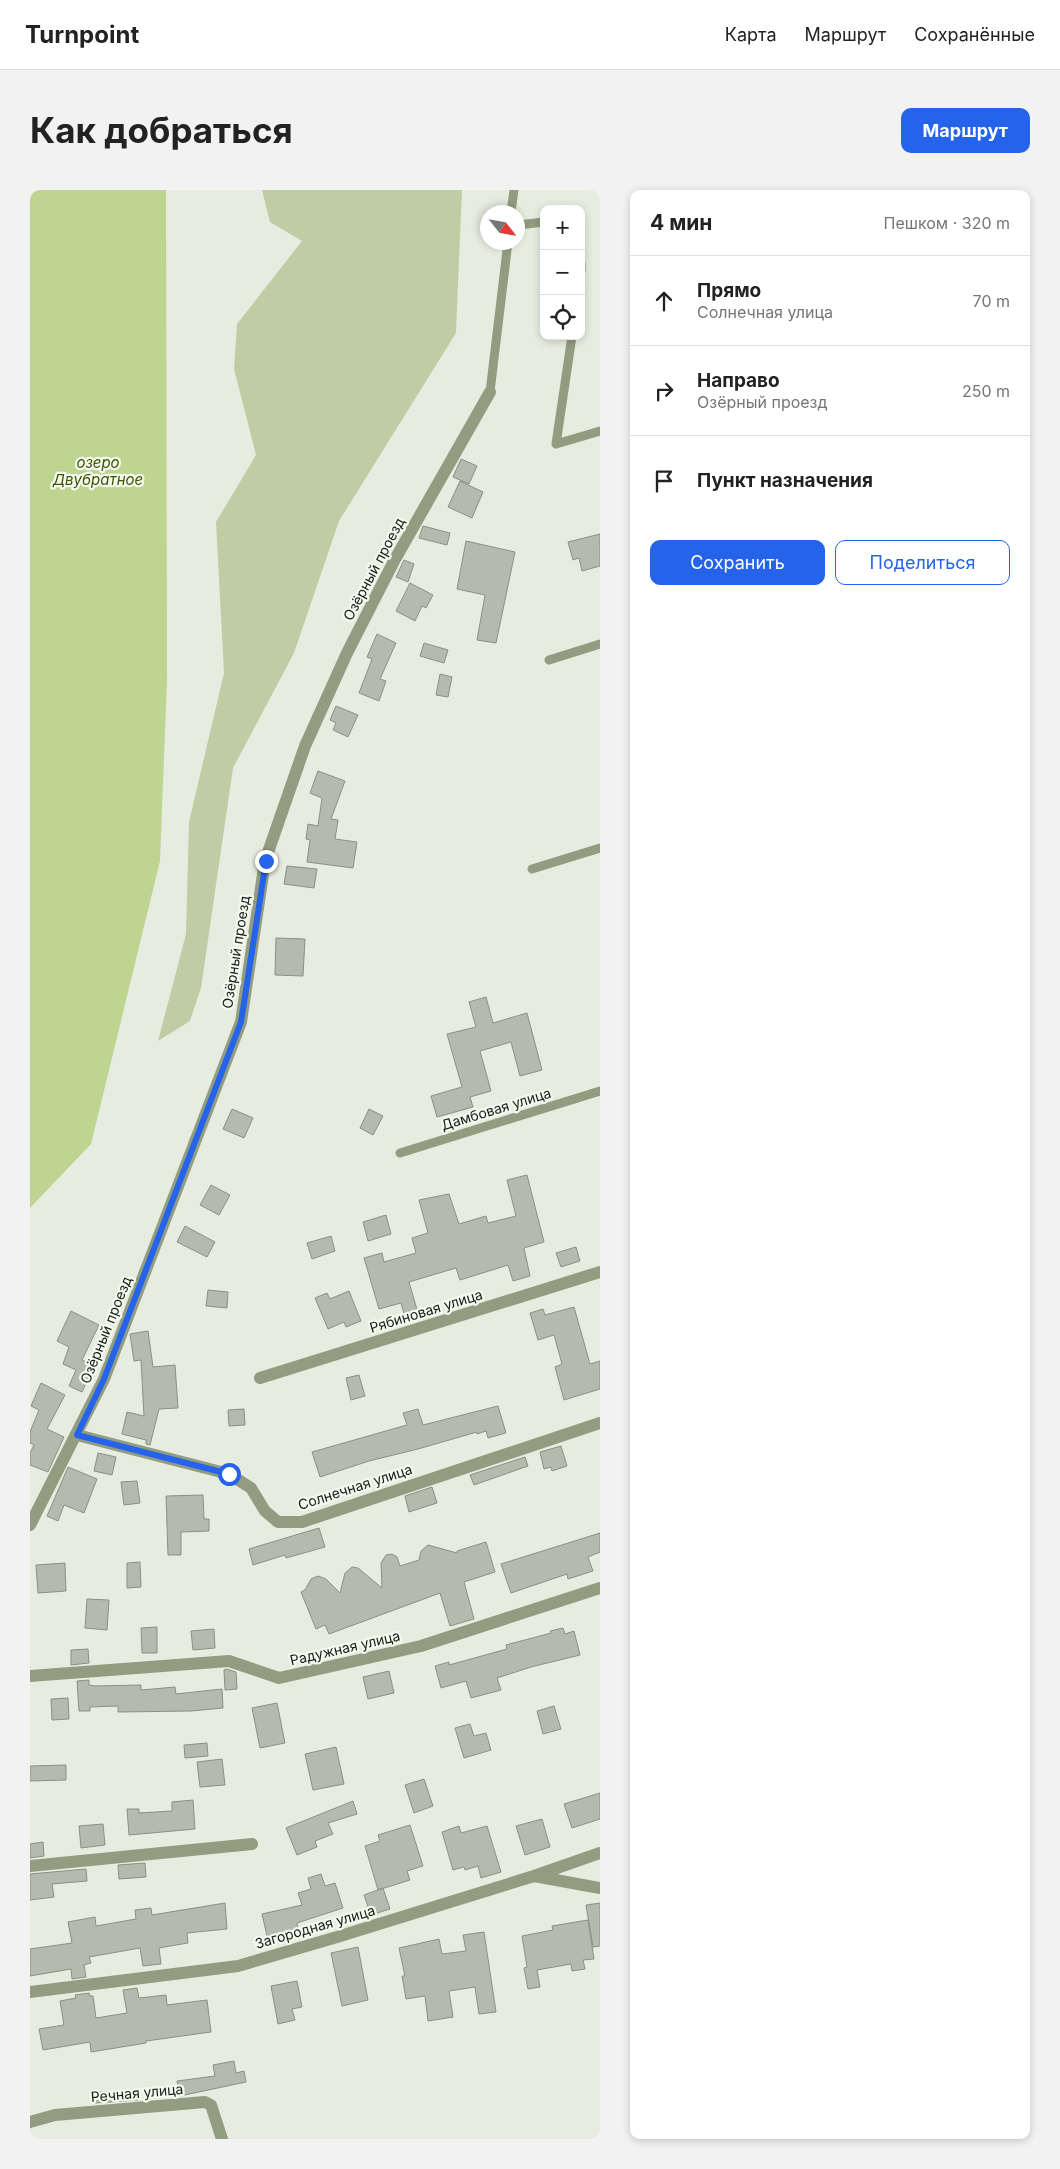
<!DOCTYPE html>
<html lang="ru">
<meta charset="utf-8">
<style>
body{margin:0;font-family:Inter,sans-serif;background:#f2f2f2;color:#222}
.controls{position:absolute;right:15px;top:15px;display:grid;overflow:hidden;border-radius:10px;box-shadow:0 2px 8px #0003}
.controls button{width:45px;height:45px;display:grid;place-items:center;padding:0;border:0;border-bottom:1px solid #e0e0e0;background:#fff;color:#222;font:25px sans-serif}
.compass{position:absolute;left:450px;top:15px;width:45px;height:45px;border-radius:50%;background:#fff;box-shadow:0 2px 8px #0003;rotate:121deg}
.stop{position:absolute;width:15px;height:15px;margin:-11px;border:4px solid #2563eb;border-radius:50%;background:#fff}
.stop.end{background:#2563eb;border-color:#fff;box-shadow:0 1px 5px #0008}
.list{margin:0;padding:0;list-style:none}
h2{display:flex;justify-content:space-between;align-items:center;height:65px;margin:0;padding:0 20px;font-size:21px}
h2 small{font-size:16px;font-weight:400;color:#767676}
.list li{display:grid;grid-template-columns:32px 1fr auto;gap:15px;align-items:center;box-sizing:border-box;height:90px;padding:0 20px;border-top:1px solid #e0e0e0}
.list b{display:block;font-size:19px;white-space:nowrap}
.list p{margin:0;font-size:16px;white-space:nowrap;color:#767676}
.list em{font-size:16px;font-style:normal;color:#767676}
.actions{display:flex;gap:10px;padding:15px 20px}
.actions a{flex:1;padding:11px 0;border:1px solid #2563eb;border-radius:10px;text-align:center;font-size:18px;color:#2563eb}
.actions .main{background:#2563eb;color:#fff}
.icon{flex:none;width:28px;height:28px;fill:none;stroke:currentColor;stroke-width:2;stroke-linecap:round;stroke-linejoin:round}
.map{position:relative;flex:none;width:570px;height:1949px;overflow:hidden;border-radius:10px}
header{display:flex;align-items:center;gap:30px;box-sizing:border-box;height:70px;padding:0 25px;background:#fff;border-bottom:1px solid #e0e0e0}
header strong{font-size:24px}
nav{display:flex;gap:28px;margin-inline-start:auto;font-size:18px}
.intro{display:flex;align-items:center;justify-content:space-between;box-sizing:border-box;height:120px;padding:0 30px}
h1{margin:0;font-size:35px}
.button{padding:12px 22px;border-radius:10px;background:#2563eb;color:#fff;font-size:18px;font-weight:700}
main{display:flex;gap:30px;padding:0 30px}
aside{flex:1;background:#fff;border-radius:10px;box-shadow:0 2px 8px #0003}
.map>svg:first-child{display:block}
.green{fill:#becda4}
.water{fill:#bed592}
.building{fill:#b5b9ae;stroke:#8b8f84}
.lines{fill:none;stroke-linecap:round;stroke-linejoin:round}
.lane{stroke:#929c80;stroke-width:9}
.street{stroke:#929c80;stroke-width:12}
.route{stroke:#2563eb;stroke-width:6}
.labels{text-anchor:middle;stroke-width:4.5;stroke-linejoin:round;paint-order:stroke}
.street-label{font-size:14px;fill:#1a1b17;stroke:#f4f9ed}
.water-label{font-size:15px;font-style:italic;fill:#3f5206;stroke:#f4f9ed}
</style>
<header>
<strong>Turnpoint</strong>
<nav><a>Карта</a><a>Маршрут</a><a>Сохранённые</a></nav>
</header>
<div class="intro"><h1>Как добраться</h1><a class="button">Маршрут</a></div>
<main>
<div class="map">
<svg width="570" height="1949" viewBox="0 0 570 1949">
<rect width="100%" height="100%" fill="#e7ece0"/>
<path class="green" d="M 232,0 L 432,0 L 426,143 L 309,331 L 264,463 L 203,578 L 171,798 L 160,831 L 128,851 L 156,744 L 159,632 L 194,483 L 186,332 L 226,265 L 204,179 L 207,134 L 272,51 L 240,32 Z"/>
<path class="water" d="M 0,0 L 136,0 L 137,489 L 130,671 L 61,954 L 0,1018 Z"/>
<path class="building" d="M 431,269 L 447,276 L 439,294 L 423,287 Z
M 430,291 L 453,302 L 442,328 L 418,317 Z
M 393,336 L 420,343 L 417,355 L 389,348 Z
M 570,344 L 570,376 L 552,381 L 549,368 L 543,370 L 538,352 Z
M 436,351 L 485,362 L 466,453 L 447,450 L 455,405 L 427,399 Z
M 374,370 L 384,374 L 378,392 L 366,387 Z
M 380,393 L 403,405 L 396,418 L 392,416 L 385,431 L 366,421 Z
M 347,444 L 366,453 L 350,489 L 356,491 L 349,511 L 329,503 L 342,469 L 337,467 Z
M 394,453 L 418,460 L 414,473 L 390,466 Z
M 410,484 L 422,487 L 418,507 L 406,505 Z
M 306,516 L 328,525 L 318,547 L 303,540 L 306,533 L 300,530 Z
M 288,581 L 315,591 L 301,629 L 308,630 L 305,649 L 327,652 L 323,678 L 277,672 L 280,650 L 276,649 L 278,634 L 288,636 L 292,608 L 280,603 Z
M 257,676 L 287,679 L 284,698 L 254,694 Z
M 246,748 L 275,749 L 273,786 L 245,785 Z
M 456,807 L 463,833 L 497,823 L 512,880 L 490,886 L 481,852 L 450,861 L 461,901 L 440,907 L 443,917 L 407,927 L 401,906 L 432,897 L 417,844 L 446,837 L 439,812 Z
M 202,919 L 223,928 L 214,948 L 193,939 Z
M 339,919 L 353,926 L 343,945 L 330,938 Z
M 497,985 L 514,1052 L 494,1058 L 500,1086 L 483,1091 L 478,1075 L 430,1090 L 426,1078 L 379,1092 L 388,1123 L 375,1127 L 371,1113 L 349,1119 L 334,1068 L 352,1063 L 354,1072 L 386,1063 L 382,1048 L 398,1043 L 389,1010 L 419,1004 L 429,1034 L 456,1026 L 458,1033 L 486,1026 L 477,990 Z
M 181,995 L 200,1005 L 189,1025 L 170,1015 Z
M 356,1025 L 361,1044 L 338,1051 L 333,1032 Z
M 155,1036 L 185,1052 L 177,1067 L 147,1052 Z
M 301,1046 L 305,1061 L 282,1069 L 277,1053 Z
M 546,1057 L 550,1071 L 531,1077 L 526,1063 Z
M 178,1100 L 198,1102 L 197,1118 L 176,1116 Z
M 319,1101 L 331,1131 L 316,1137 L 314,1132 L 298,1139 L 285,1108 L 297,1103 L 300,1109 Z
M 544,1117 L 560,1174 L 570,1171 L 570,1199 L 534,1210 L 525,1177 L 532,1174 L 524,1145 L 508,1150 L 500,1123 L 513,1119 L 515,1125 Z
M 41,1121 L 69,1135 L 52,1170 L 64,1176 L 52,1202 L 39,1196 L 46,1180 L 33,1174 L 39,1157 L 27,1151 Z
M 118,1141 L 123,1177 L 145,1175 L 148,1218 L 129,1219 L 120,1255 L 116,1254 L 116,1250 L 92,1244 L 97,1222 L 114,1226 L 111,1170 L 104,1171 L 100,1144 Z
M 329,1185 L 335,1206 L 321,1210 L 316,1188 Z
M 11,1193 L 35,1205 L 17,1239 L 34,1247 L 18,1282 L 0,1275 L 0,1263 L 4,1255 L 0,1253 L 0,1242 L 9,1220 L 1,1216 Z
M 468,1216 L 476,1243 L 458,1248 L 456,1241 L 447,1244 L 447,1242 L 388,1259 L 339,1271 L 290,1287 L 282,1262 L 377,1235 L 373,1223 L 388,1219 L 393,1235 Z
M 214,1219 L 215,1235 L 199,1236 L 198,1220 Z
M 531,1256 L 537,1276 L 522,1281 L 521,1277 L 514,1279 L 510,1262 Z
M 68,1263 L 86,1267 L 82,1285 L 64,1281 Z
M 495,1267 L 498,1276 L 444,1295 L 440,1285 Z
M 38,1277 L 67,1289 L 54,1323 L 34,1315 L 28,1331 L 17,1326 Z
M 107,1291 L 110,1313 L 94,1315 L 91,1292 Z
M 402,1297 L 407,1313 L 379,1322 L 375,1306 Z
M 173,1305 L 174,1329 L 179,1329 L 179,1341 L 151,1342 L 151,1365 L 138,1365 L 136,1306 Z
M 289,1338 L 295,1357 L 256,1368 L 255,1365 L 223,1375 L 219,1359 Z
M 570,1343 L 570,1362 L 558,1367 L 563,1381 L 538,1389 L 537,1384 L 481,1403 L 471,1374 Z
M 456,1352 L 465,1382 L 434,1392 L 444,1429 L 420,1436 L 410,1403 L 299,1444 L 295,1435 L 286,1439 L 271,1402 L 275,1400 L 281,1389 L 288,1386 L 296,1389 L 310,1403 L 315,1383 L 322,1377 L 328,1378 L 352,1398 L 351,1373 L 356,1365 L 362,1364 L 367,1367 L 370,1376 L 389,1370 L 391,1361 L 398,1355 L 427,1363 L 427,1361 Z
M 110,1372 L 111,1397 L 97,1398 L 97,1373 Z
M 35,1373 L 36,1401 L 8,1403 L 6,1375 Z
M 57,1409 L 79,1410 L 77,1440 L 55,1438 Z
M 127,1437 L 127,1463 L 112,1463 L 111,1438 Z
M 533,1438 L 535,1444 L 544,1441 L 550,1465 L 501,1477 L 467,1488 L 471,1500 L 441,1508 L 436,1491 L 411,1498 L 405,1476 L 419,1472 L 419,1475 L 477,1459 L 476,1455 L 521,1443 L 520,1441 Z
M 184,1439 L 185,1458 L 163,1460 L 161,1441 Z
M 58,1459 L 59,1473 L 41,1475 L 41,1460 Z
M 196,1479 L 206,1482 L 207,1499 L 195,1500 L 194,1480 Z
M 359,1481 L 364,1503 L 338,1509 L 333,1487 Z
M 59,1490 L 59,1495 L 65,1496 L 111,1495 L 111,1500 L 145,1497 L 146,1504 L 192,1499 L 193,1518 L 161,1521 L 88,1522 L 88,1516 L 60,1517 L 60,1521 L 49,1521 L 47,1491 Z
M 38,1508 L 39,1529 L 22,1530 L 21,1509 Z
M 247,1513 L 255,1553 L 230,1558 L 222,1518 Z
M 524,1516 L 531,1539 L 513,1544 L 507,1521 Z
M 440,1534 L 444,1546 L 456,1543 L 461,1560 L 434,1568 L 425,1538 Z
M 177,1553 L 178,1566 L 155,1568 L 154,1555 Z
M 306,1557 L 314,1594 L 283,1600 L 275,1564 Z
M 192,1569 L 195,1595 L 170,1597 L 167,1572 Z
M 36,1575 L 36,1590 L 0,1591 L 0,1576 Z
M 394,1589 L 403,1616 L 384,1623 L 375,1595 Z
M 570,1603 L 570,1629 L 542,1638 L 534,1614 Z
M 163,1610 L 165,1639 L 99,1645 L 97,1619 L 109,1619 L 109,1623 L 142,1621 L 142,1612 Z
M 323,1611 L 327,1624 L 298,1633 L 303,1644 L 285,1651 L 287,1657 L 267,1665 L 256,1638 Z
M 512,1629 L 520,1657 L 495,1665 L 486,1636 Z
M 73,1634 L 75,1655 L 51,1658 L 49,1636 Z
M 380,1635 L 393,1676 L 377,1681 L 380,1690 L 348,1700 L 335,1656 L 350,1651 L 348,1645 Z
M 429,1636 L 431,1643 L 457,1636 L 471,1682 L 451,1688 L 448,1676 L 435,1680 L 434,1677 L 423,1680 L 412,1642 Z
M 13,1652 L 14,1666 L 0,1668 L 0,1654 Z
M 115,1673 L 116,1687 L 89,1689 L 88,1675 Z
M 56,1679 L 57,1691 L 22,1694 L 24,1707 L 0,1710 L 0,1684 Z
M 291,1684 L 295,1696 L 305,1693 L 313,1718 L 267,1733 L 269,1743 L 238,1750 L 232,1724 L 272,1715 L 268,1703 L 281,1699 L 278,1688 Z
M 353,1698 L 360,1719 L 341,1725 L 334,1705 Z
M 195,1713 L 197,1739 L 157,1743 L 158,1753 L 129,1758 L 131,1774 L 113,1776 L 110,1758 L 59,1767 L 61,1773 L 54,1775 L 56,1787 L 42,1789 L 41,1779 L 0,1786 L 0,1759 L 42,1753 L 38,1732 L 65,1727 L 66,1736 L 106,1729 L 105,1720 L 121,1718 L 122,1725 Z
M 570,1713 L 570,1756 L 563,1757 L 556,1715 Z
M 558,1730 L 564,1769 L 553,1770 L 555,1779 L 542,1781 L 541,1774 L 507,1780 L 510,1797 L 498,1799 L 494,1778 L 497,1777 L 492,1746 L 523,1740 L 522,1736 Z
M 454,1742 L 466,1822 L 449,1824 L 445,1797 L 419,1801 L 423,1827 L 398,1831 L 395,1806 L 376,1809 L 372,1786 L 375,1786 L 369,1758 L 409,1749 L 412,1764 L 436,1761 L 433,1745 Z
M 328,1757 L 338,1810 L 312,1816 L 301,1763 Z
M 267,1791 L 272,1817 L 262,1819 L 265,1830 L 248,1834 L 241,1796 Z
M 107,1798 L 109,1808 L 136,1805 L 137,1815 L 177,1810 L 181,1842 L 116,1851 L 116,1853 L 61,1862 L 60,1852 L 13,1860 L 9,1839 L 34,1835 L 30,1811 L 46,1808 L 45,1805 L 59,1803 L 60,1806 L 63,1806 L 66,1828 L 97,1823 L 93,1800 Z
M 204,1871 L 206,1883 L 214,1881 L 216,1892 L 150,1906 L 147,1891 L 185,1886 L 183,1875 Z
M 108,1901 L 109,1910 L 65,1913 L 65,1902 Z"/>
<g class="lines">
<path class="lane" d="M 481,22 L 484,0
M 488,35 L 514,32
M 551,73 L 551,81
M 542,146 L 526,254 L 570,241
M 460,202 L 478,52
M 519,470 L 570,454
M 502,679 L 570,658
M 370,963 L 570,901"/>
<path class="street" d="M 230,1188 L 570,1082
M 47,1245 L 199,1284 L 221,1298 L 235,1321 L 248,1332 L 272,1332 L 570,1233
M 0,1335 L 74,1189 L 211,832 L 235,671 L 275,556 L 317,463 L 364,371 L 460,202
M 0,1486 L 199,1471 L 249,1488 L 391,1456 L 570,1398
M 0,1676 L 222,1654
M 504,1686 L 570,1698
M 0,1802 L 208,1776 L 307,1747 L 504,1686 L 570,1663
M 0,1932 L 25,1925 L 175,1912 L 181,1915 L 192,1949"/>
</g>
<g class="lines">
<path class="route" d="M 199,1284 L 47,1245 L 74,1189 L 211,832 L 236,671"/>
</g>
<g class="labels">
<g class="street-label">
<text transform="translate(344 379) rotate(-62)" y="5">Озёрный проезд</text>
<text transform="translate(206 762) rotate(-81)" y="5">Озёрный проезд</text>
<text transform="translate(466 919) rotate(-17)" y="5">Дамбовая улица</text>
<text transform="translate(396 1121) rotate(-17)" y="5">Рябиновая улица</text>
<text transform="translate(76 1140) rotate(-68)" y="5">Озёрный проезд</text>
<text transform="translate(325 1297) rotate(-18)" y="5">Солнечная улица</text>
<text transform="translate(315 1458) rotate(-13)" y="5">Радужная улица</text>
<text transform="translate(285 1737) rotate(-16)" y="5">Загородная улица</text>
<text transform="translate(107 1903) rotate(-5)" y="5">Речная улица</text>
</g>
<g class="water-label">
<text x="68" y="278">озеро<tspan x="68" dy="17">Двубратное</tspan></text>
</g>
</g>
</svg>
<div class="controls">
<button>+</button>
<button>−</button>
<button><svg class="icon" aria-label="locate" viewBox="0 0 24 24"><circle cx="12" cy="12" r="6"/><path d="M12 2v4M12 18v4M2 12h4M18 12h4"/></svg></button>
</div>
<svg class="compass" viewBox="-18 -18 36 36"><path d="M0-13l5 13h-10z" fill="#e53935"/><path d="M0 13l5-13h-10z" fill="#767676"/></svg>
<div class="stop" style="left:199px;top:1284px"></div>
<div class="stop end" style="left:236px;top:671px"></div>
</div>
<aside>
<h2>4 мин<small>Пешком · 320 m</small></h2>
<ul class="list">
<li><svg class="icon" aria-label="ahead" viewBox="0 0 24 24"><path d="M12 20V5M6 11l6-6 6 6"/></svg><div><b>Прямо</b><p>Солнечная улица</p></div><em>70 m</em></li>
<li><svg class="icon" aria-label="right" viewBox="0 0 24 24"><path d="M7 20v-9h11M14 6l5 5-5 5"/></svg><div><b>Направо</b><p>Озёрный проезд</p></div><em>250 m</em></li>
<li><svg class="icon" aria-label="arrive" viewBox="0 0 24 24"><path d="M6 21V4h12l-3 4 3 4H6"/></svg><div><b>Пункт назначения</b></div></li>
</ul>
<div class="actions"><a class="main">Сохранить</a><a>Поделиться</a></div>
</aside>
</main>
